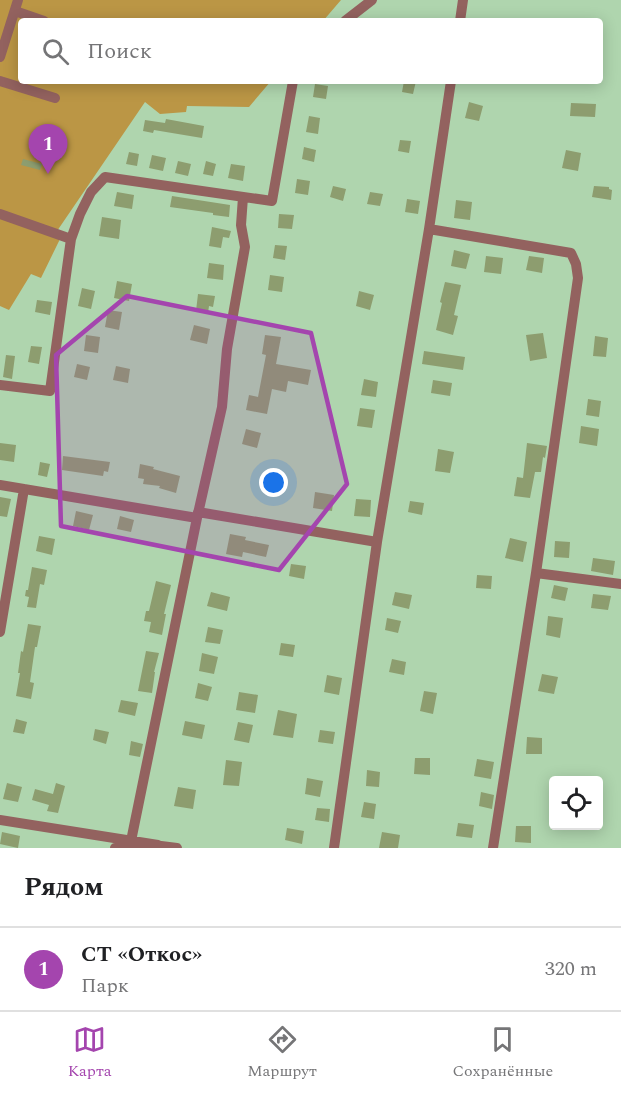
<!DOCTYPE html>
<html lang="ru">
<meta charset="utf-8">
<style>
body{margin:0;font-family:Spectral,serif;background:#f2f2f2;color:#202124}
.controls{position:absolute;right:18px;bottom:18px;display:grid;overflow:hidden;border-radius:6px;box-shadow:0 3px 15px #0003}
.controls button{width:54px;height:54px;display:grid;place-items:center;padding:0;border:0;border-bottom:2px solid #e0e0e0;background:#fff;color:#202124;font:30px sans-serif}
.you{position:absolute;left:274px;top:483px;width:21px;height:21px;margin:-15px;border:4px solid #fff;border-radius:50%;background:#1a73e8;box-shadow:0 0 0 9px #1a73e833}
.badge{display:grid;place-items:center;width:39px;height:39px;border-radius:50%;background:#a445ae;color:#fff;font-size:20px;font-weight:700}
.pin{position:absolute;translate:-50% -50px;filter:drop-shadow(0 2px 3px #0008)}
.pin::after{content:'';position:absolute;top:32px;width:21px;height:18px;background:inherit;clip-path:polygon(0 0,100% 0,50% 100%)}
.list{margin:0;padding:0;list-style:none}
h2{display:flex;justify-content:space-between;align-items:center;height:78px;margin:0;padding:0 24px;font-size:26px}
h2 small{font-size:20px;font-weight:400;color:#757577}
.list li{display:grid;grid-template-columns:39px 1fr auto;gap:18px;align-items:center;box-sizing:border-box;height:84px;padding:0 24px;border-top:2px solid #e0e0e0}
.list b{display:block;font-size:22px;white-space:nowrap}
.list p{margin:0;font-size:20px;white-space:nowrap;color:#757577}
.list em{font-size:20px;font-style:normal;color:#757577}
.icon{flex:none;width:33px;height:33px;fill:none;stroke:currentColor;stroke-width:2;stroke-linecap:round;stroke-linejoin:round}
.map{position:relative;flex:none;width:621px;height:848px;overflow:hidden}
.search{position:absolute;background:#fff;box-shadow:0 3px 15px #0003;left:18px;right:18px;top:18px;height:66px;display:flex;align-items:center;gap:15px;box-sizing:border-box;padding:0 21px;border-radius:6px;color:#757577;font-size:22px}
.sheet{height:162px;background:#fff}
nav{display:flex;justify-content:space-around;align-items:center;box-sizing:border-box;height:84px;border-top:2px solid #e0e0e0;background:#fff;font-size:16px;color:#757577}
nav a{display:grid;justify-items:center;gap:3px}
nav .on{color:#a445ae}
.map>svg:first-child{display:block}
.green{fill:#bb9645}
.building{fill:#8d9d6f}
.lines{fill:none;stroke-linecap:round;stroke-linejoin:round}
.minor{stroke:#93625f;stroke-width:10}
.marked{fill:#a445ae;fill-opacity:0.2;stroke:#a445ae;stroke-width:4.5;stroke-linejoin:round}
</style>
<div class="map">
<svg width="621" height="848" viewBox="0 0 621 848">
<rect width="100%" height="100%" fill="#afd5ae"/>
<path class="green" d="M 0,0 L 341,0 L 323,21 L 21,21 L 21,81 L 271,81 L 249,107 L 187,106 L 186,112 L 160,114 L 145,102 L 55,234 L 60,239 L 41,278 L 31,274 L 9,310 L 0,306 Z"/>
<path class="building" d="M 404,81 L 416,81 L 413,94 L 402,92 Z
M 315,84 L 328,86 L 326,99 L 313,97 Z
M 469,102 L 483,106 L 479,121 L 465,118 Z
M 571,103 L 596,104 L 595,117 L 570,116 Z
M 309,116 L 320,118 L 318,134 L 306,132 Z
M 166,119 L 204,126 L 202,138 L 154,130 L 153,133 L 143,131 L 145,120 L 165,123 Z
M 400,140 L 411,141 L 409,153 L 398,151 Z
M 304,147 L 316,150 L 314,162 L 302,159 Z
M 566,150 L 581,153 L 578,171 L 562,168 Z
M 129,152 L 139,154 L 137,166 L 126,164 Z
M 152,155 L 166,158 L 163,171 L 149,168 Z
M 23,159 L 42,164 L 40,170 L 21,165 Z
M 178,161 L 191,164 L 188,176 L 175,173 Z
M 206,161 L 216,164 L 213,176 L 203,174 Z
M 231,164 L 245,166 L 243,181 L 228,178 Z
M 297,179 L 310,181 L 308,195 L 295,193 Z
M 333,186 L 346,189 L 343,201 L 330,197 Z
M 594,186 L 609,187 L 609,189 L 612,190 L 611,200 L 592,197 Z
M 117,192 L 134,195 L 132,209 L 114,206 Z
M 370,192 L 383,194 L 380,206 L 367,204 Z
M 172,196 L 230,205 L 229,217 L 213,215 L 213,213 L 170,207 Z
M 407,199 L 420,201 L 418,214 L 405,212 Z
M 456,200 L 472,202 L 470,220 L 454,218 Z
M 279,214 L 294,215 L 292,229 L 278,228 Z
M 102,217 L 121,220 L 119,239 L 99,236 Z
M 212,227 L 231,231 L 229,238 L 223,237 L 221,248 L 209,246 Z
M 275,245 L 287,246 L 285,260 L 273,258 Z
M 454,250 L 470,254 L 466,269 L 451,266 Z
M 486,256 L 503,258 L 501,274 L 484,272 Z
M 529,256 L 544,258 L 542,273 L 526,270 Z
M 209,263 L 224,265 L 223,280 L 207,278 Z
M 270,275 L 284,277 L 282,292 L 268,290 Z
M 117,281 L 132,284 L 129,301 L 114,298 Z
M 445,282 L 461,285 L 454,315 L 458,316 L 453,335 L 436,330 L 442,303 L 440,302 Z
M 82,288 L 95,291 L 91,309 L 78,306 Z
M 359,291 L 374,295 L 370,310 L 356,306 Z
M 198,294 L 215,296 L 213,307 L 209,306 L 208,313 L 196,311 Z
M 37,300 L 52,302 L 50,315 L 35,312 Z
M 108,310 L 122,312 L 119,330 L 105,327 Z
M 194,325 L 210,329 L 207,344 L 190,340 Z
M 543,333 L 547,358 L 530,361 L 526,335 Z
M 86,335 L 100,337 L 98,353 L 84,351 Z
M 265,335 L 281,337 L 276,364 L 311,370 L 308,385 L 288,381 L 286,392 L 272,389 L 267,414 L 246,410 L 249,395 L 258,397 L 266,355 L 262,354 Z
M 595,336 L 608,338 L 606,357 L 593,356 Z
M 31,346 L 42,347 L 39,364 L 28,362 Z
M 424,351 L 465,357 L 463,370 L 422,364 Z
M 6,355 L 15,356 L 12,379 L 3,377 Z
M 77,364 L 90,367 L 87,380 L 74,377 Z
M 116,366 L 130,369 L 128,383 L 113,380 Z
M 364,379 L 378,382 L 376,397 L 361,395 Z
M 433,380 L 452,383 L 450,396 L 431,393 Z
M 588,399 L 601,401 L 599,417 L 586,415 Z
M 360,408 L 375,410 L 372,428 L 357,426 Z
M 581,426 L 599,429 L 597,446 L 579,443 Z
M 246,429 L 261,433 L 257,448 L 242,444 Z
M 0,443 L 16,445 L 14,462 L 0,460 Z
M 527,443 L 547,446 L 545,458 L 543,457 L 541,472 L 535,472 L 530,498 L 514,496 L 517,477 L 523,478 Z
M 438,449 L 454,452 L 450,473 L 435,471 Z
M 63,456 L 110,462 L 108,472 L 104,471 L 103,476 L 62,470 Z
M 40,462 L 50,464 L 47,477 L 38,475 Z
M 140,464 L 154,467 L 153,469 L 180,476 L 176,493 L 159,488 L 160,486 L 143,484 L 144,479 L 138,478 Z
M 315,492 L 334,495 L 332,511 L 313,508 Z
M 0,497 L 11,499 L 7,517 L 0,516 Z
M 356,499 L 371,500 L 370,517 L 354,516 Z
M 410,501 L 424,503 L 422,515 L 408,512 Z
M 76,511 L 93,515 L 89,530 L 73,526 Z
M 120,516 L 134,520 L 131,532 L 117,529 Z
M 230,534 L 246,537 L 245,540 L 269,545 L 266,557 L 243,552 L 242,557 L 226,554 Z
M 39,536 L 55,539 L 52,555 L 36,551 Z
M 510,538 L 527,542 L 523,562 L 505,558 Z
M 555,541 L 570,542 L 569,558 L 554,557 Z
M 593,558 L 615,561 L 613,575 L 591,571 Z
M 291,564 L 306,566 L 304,579 L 289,576 Z
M 32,567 L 47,570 L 44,585 L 40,584 L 36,608 L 27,607 L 29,597 L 25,596 L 26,590 L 28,590 Z
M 477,575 L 492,576 L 491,589 L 476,588 Z
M 156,581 L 171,585 L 164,614 L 166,614 L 162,635 L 149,632 L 151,622 L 144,621 L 146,611 L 149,611 Z
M 554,585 L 568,588 L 565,601 L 551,598 Z
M 211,592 L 230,597 L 227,611 L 207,606 Z
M 395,592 L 412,595 L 409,609 L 392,605 Z
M 593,594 L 611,596 L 608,610 L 591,608 Z
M 548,616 L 563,618 L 560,638 L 546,635 Z
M 387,618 L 401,621 L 398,633 L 385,630 Z
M 28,624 L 41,626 L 37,647 L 35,647 L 30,682 L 34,683 L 31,699 L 16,696 L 20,673 L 18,673 L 21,651 L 23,652 Z
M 208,627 L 223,630 L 220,644 L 205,642 Z
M 281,643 L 295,645 L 293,657 L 279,655 Z
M 146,651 L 159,653 L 154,672 L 155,672 L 152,693 L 138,691 Z
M 202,653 L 218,657 L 214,674 L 199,671 Z
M 392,659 L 406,662 L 404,675 L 389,672 Z
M 542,674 L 558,677 L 554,694 L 538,691 Z
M 327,675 L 342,678 L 339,695 L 324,692 Z
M 198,683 L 212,687 L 208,701 L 195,698 Z
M 424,691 L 437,693 L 433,714 L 420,711 Z
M 239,692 L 258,695 L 255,713 L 236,710 Z
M 121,700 L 138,703 L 135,716 L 118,712 Z
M 278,710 L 297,714 L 293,738 L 273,735 Z
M 16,719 L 27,722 L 24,734 L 13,732 Z
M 185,721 L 205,725 L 202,739 L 182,735 Z
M 238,722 L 253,725 L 249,743 L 234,740 Z
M 95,729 L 109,732 L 106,744 L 93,740 Z
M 320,730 L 335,732 L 333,744 L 318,742 Z
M 527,737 L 542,738 L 542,754 L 526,754 Z
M 131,741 L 143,744 L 140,757 L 129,755 Z
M 415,758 L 430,758 L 430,775 L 414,774 Z
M 477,759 L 494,762 L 491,779 L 474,776 Z
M 226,760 L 242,762 L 239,786 L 223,785 Z
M 367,770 L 380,772 L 379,787 L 366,786 Z
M 307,778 L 323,781 L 320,797 L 305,794 Z
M 7,783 L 22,787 L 18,802 L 3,799 Z
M 56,783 L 65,786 L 58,813 L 47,811 L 49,805 L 32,800 L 35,789 L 53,794 Z
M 178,787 L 196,790 L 193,809 L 174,806 Z
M 481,792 L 494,795 L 492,809 L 479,806 Z
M 364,802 L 376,804 L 374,819 L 361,817 Z
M 317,808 L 330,809 L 329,822 L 315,820 Z
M 458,823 L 474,825 L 472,838 L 456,836 Z
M 516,826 L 531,826 L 531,843 L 515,842 Z
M 287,828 L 304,831 L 302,844 L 285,840 Z
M 2,832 L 20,836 L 18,848 L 0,844 Z
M 382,832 L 400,835 L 398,848 L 379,848 Z"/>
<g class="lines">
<path class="minor" d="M 15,11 L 44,21
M 345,21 L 372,0
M 460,21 L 463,0
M 0,57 L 18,0
M 0,81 L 55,98
M 0,214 L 71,239 L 80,214 L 91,192 L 105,177 L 272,201 L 293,81
M 429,229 L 571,253 L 576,264 L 578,278 L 536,573 L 493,848
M 0,385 L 50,391 L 71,239
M 0,485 L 197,518 L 131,841
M 198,512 L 377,542
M 197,518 L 222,407 L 227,349 L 245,247 L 241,225 L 243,197
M 536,573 L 621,584
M 0,632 L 24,489
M 0,820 L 158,845
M 153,845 L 177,848
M 115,848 L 138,846
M 334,848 L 377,542 L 429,229 L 451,81"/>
</g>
<path class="marked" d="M 127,296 L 311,333 L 347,484 L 279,570 L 61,526 L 56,355 Z"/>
</svg>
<div class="controls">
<button><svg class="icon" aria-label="locate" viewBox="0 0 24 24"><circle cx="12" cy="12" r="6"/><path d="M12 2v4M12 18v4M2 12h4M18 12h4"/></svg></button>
</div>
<div class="you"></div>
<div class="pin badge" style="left:48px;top:174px">1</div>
<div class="search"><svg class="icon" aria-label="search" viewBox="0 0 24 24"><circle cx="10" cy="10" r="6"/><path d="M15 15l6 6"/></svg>Поиск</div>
</div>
<section class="sheet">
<h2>Рядом<small></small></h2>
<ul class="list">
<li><span class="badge">1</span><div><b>СТ «Откос»</b><p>Парк</p></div><em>320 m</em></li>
</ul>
</section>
<nav>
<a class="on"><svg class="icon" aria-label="map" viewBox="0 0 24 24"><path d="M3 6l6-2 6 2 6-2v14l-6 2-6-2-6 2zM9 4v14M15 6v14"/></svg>Карта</a>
<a><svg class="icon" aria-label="directions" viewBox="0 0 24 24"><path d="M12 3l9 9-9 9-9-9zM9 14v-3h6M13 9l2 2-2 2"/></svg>Маршрут</a>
<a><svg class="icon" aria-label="saved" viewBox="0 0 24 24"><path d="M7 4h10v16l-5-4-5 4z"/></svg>Сохранённые</a>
</nav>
